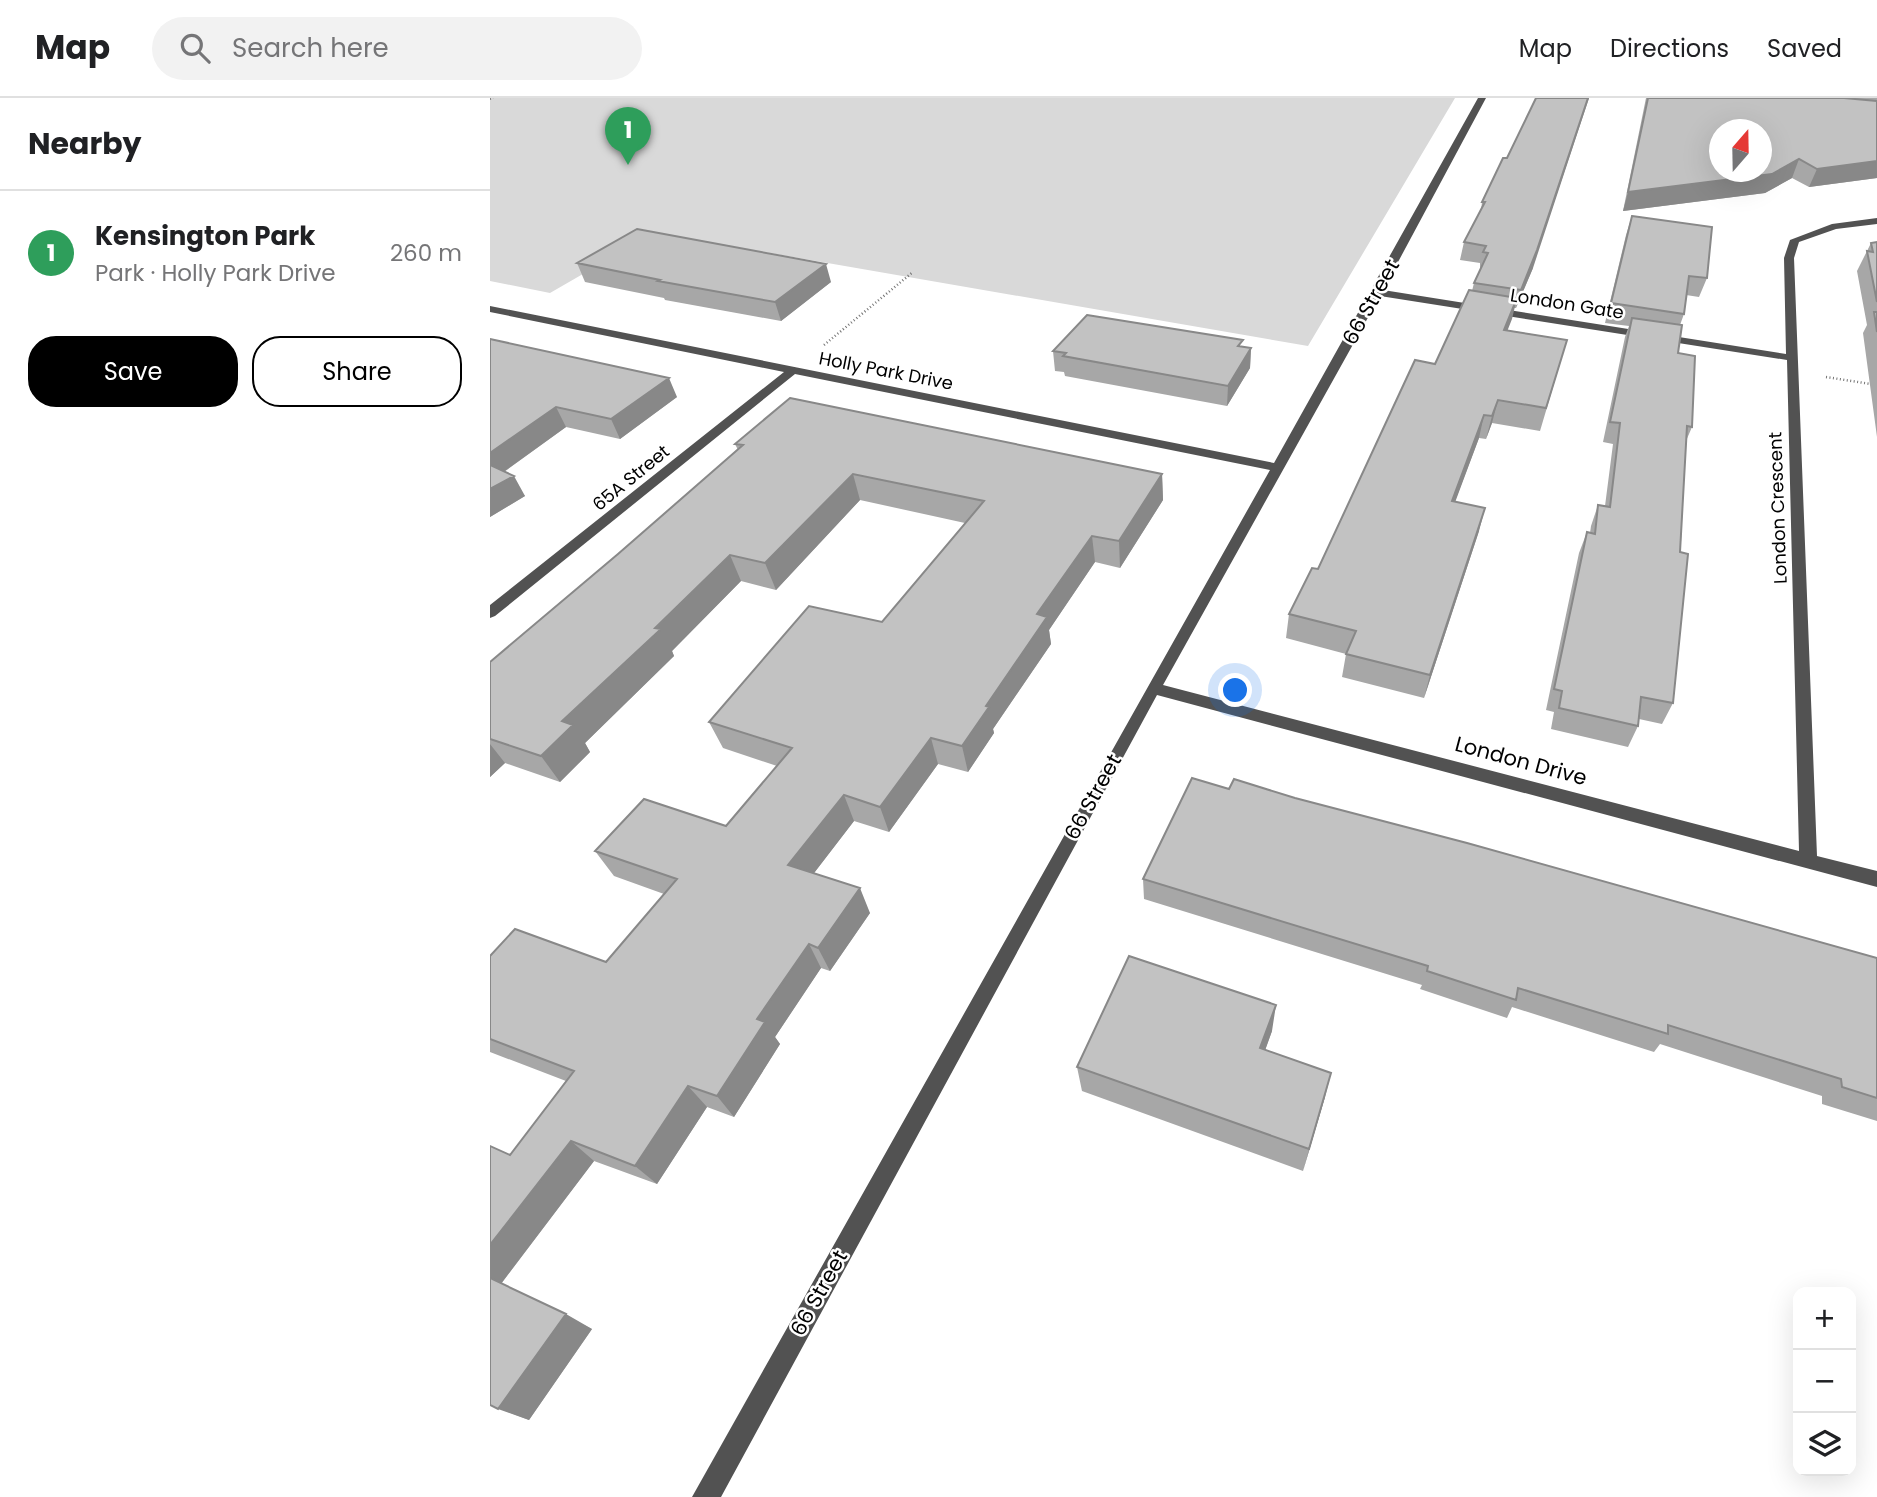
<!DOCTYPE html>
<meta charset="utf-8">
<style>
body{margin:0;font-family:Poppins,sans-serif;background:#f2f2f2;color:#202124}
.controls{position:absolute;right:21px;bottom:21px;display:grid;overflow:hidden;border-radius:14px;box-shadow:0 7px 28px #0002}
.controls button{width:63px;height:63px;display:grid;place-items:center;padding:0;border:0;border-bottom:2px solid #e0e0e0;background:#fff;color:#202124;font:35px sans-serif}
.compass{position:absolute;left:1219px;top:21px;width:63px;height:63px;border-radius:50%;background:#fff;box-shadow:0 7px 28px #0002;rotate:20deg}
.you{position:absolute;left:746px;top:593px;width:24px;height:24px;margin:-18px;border:5px solid #fff;border-radius:50%;background:#1a73e8;box-shadow:0 0 0 10px #1a73e833}
.badge{display:grid;place-items:center;width:46px;height:46px;border-radius:50%;background:#000;color:#fff;font-size:23px;font-weight:700}
.pin{position:absolute;translate:-50% -58px;filter:drop-shadow(0 2px 4px #0008)}
.pin::after{content:'';position:absolute;top:37px;width:24px;height:21px;background:inherit;clip-path:polygon(0 0,100% 0,50% 100%)}
.list{margin:0;padding:0;list-style:none}
h2{display:flex;justify-content:space-between;align-items:center;height:91px;margin:0;padding:0 28px;font-size:30px}
h2 small{font-size:23px;font-weight:400;color:#757577}
.list li{display:grid;grid-template-columns:46px 1fr auto;gap:21px;align-items:center;box-sizing:border-box;height:126px;padding:0 28px;border-top:2px solid #e0e0e0}
.list b{display:block;font-size:26px;white-space:nowrap}
.list p{margin:0;font-size:23px;white-space:nowrap;color:#757577}
.list em{font-size:23px;font-style:normal;color:#757577}
.actions{display:flex;gap:14px;padding:21px 28px}
.actions a{flex:1;padding:16px 0;border:2px solid #000;border-radius:28px;text-align:center;font-size:24px;color:#000}
.actions .main{background:#000;color:#fff}
.icon{flex:none;width:38px;height:38px;fill:none;stroke:currentColor;stroke-width:2;stroke-linecap:round;stroke-linejoin:round}
.map{position:relative;flex:none;width:1387px;height:1399px;overflow:hidden}
header{display:flex;align-items:center;gap:42px;box-sizing:border-box;height:98px;padding:0 35px;background:#fff;border-bottom:2px solid #e0e0e0}
header strong{font-size:33px}
nav{display:flex;gap:38px;margin-inline-start:auto;font-size:24px}
.search{width:490px;height:63px;background:#f2f2f2;display:flex;align-items:center;gap:18px;box-sizing:border-box;padding:0 24px;border-radius:38px;color:#757577;font-size:26px}
main{display:flex}
aside{flex:1;background:#fff}
.map>svg:first-child{display:block}
.green{fill:#d9d9d9}
.lines{fill:none;stroke-linecap:round;stroke-linejoin:round}
.path-far1{stroke:#747474;stroke-width:2;stroke-dasharray:1 2;stroke-linecap:butt}
.path{stroke:#747474;stroke-width:2.5;stroke-dasharray:1 2.5;stroke-linecap:butt}
.minor{fill:#525252;fill-rule:evenodd}
.wall{fill:#a7a7a7}
.shaded-wall{fill:#888}
.building{fill:#c2c2c2;stroke:#888;stroke-width:2;fill-rule:evenodd}
.labels{text-anchor:middle;stroke-width:5;stroke-linejoin:round;paint-order:stroke}
.far-street-label{font-size:18px;fill:#000;stroke:#fff}
.street-label{font-size:21px;fill:#000;stroke:#fff}
</style>
<header>
<strong>Map</strong>
<div class="search"><svg class="icon" aria-label="search" viewBox="0 0 24 24"><circle cx="10" cy="10" r="6"/><path d="M15 15l6 6"/></svg>Search here</div>
<nav><a>Map</a><a>Directions</a><a>Saved</a></nav>
</header>
<main>
<aside>
<h2>Nearby<small></small></h2>
<ul class="list">
<li><span class="badge" style="background:#2e9e5b">1</span><div><b>Kensington Park</b><p>Park · Holly Park Drive</p></div><em>260 m</em></li>
</ul>
<div class="actions"><a class="main">Save</a><a>Share</a></div>
</aside>
<div class="map">
<svg width="1387" height="1399" viewBox="0 0 1387 1399">
<rect width="100%" height="100%" fill="#fff"/>
<path class="green" d="M 0,0 L 965,0 L 818,248 L 164,135 L 60,195 L 0,183 Z"/>
<g class="lines">
<path class="path-far1" d="M 0,1 L 3,0"/>
<path class="path" d="M 334,247 L 423,174
M 1336,279 L 1387,287"/>
<path class="minor" d="M 988,0 L 996,0 L 893,192 L 1296,256 L 1294,160 L 1300,142 L 1342,126 L 1387,120 L 1387,126 L 1346,131 L 1309,144 L 1304,160 L 1327,758 L 1387,773 L 1387,789 L 667,597 L 231,1399 L 202,1399 L 780,372 L 305,276 L 5,518 L 0,520 L 0,507 L 294,274 L 0,214 L 0,208 L 784,365 ZM 890,198 L 1297,262 L 1309,753 L 673,587 Z"/>
</g>
<path class="wall" d="M 1156,0 L 1387,0 L 1387,80 L 1319,89 L 1302,80 L 1275,95 L 1133,113 Z
M 1013,60 L 1043,170 L 1026,210 L 1024,210 L 1017,232 L 1077,242 L 1050,333 L 1002,325 L 996,341 L 989,340 L 965,403 L 989,433 L 934,600 L 852,579 L 856,556 L 796,540 L 799,516 L 828,471 L 945,266 L 982,193 L 984,185 L 990,173 L 990,165 L 970,162 L 974,144 L 991,113 L 992,104 Z
M 1142,118 L 1217,180 L 1209,199 L 1196,197 L 1194,216 L 1190,227 L 1188,255 L 1202,329 L 1196,343 L 1183,605 L 1172,626 L 1149,621 L 1148,628 L 1138,649 L 1061,631 L 1064,614 L 1056,612 L 1089,455 L 1097,434 L 1100,435 L 1101,428 L 1108,407 L 1115,408 L 1123,346 L 1113,344 L 1135,239 L 1139,228 L 1115,225 L 1136,137 Z
M 1387,144 L 1387,339 L 1373,235 L 1377,227 L 1367,173 L 1381,145 Z
M 87,165 L 341,184 L 291,223 L 175,202 L 174,200 L 95,184 Z
M 0,241 L 187,299 L 130,341 L 76,329 L 14,374 L 35,398 L 0,419 Z
M 752,249 L 761,250 L 760,270 L 737,308 L 575,278 L 574,274 L 565,273 L 563,253 Z
M 245,346 L 672,376 L 673,402 L 630,470 L 605,464 L 559,532 L 561,546 L 503,631 L 504,635 L 478,674 L 448,666 L 399,734 L 364,723 L 324,775 L 380,815 L 340,873 L 331,870 L 285,939 L 290,946 L 244,1019 L 217,1009 L 167,1086 L 104,1063 L 11,1186 L 102,1231 L 39,1322 L 0,1307 L 20,1057 L 76,983 L 0,954 L 0,858 L 116,864 L 174,796 L 124,778 L 105,753 L 236,728 L 287,668 L 233,650 L 219,624 L 392,524 L 475,425 L 370,402 L 286,492 L 251,483 L 182,553 L 184,558 L 95,645 L 100,654 L 70,684 L 15,665 L 0,679 L 0,564 L 128,456 L 248,352 Z
M 739,691 L 805,700 L 1387,860 L 1387,1023 L 1332,1006 L 1332,998 L 1170,946 L 1164,954 L 1022,909 L 1017,920 L 930,891 L 932,887 L 654,801 L 653,781 Z
M 782,933 L 775,952 L 835,999 L 813,1073 L 592,993 L 587,969 Z"/>
<path class="shaded-wall" d="M 1098,0 L 1099,0 L 1043,170 L 1026,210 L 1031,192 Z
M 1309,61 L 1302,80 L 1275,95 L 1133,113 L 1138,94 Z
M 1387,63 L 1387,80 L 1319,89 L 1327,71 Z
M 336,166 L 341,184 L 291,223 L 285,204 Z
M 1027,200 L 1022,221 L 1009,254 L 1014,232 Z
M 761,250 L 760,270 L 737,308 L 738,288 Z
M 179,280 L 187,299 L 130,341 L 121,321 Z
M 1008,302 L 1002,325 L 996,341 L 1002,318 Z
M 66,309 L 76,329 L 1,383 L 0,380 L 0,355 Z
M 994,317 L 989,340 L 957,426 L 962,403 Z
M 363,376 L 370,402 L 286,492 L 275,465 Z
M 672,376 L 673,402 L 630,470 L 629,443 Z
M 24,378 L 35,398 L 0,419 L 0,391 Z
M 995,410 L 989,433 L 934,600 L 940,577 Z
M 602,438 L 605,464 L 559,532 L 561,546 L 503,631 L 504,635 L 478,674 L 472,648 L 547,516 Z
M 240,457 L 251,483 L 182,553 L 184,558 L 95,645 L 100,654 L 70,684 L 51,658 L 72,623 Z
M 441,640 L 448,666 L 399,734 L 390,709 Z
M 0,646 L 15,665 L 0,679 Z
M 354,697 L 364,723 L 311,792 L 298,767 Z
M 370,790 L 380,815 L 340,873 L 328,850 Z
M 319,846 L 331,870 L 285,939 L 290,946 L 244,1019 L 227,998 L 267,921 Z
M 786,907 L 782,933 L 767,975 L 770,950 Z
M 841,975 L 835,999 L 813,1073 L 819,1051 Z
M 198,988 L 217,1009 L 167,1086 L 145,1068 Z
M 81,1043 L 104,1063 L 10,1187 L 0,1181 L 0,1147 Z
M 76,1216 L 102,1231 L 39,1322 L 8,1311 Z"/>
<path class="building" d="M 1046,0 L 1098,0 L 1047,152 L 1031,192 L 984,185 L 998,155 L 993,154 L 996,148 L 974,144 L 995,104 L 992,104 L 1013,60 L 1017,60 Z
M 1158,0 L 1354,0 L 1387,3 L 1387,63 L 1327,71 L 1309,61 L 1282,76 L 1138,94 ZM 1229,32 L 1271,32 L 1271,74 L 1229,74 Z
M 1142,118 L 1222,129 L 1217,180 L 1199,178 L 1194,216 L 1121,205 Z
M 147,131 L 336,166 L 285,204 L 168,183 L 170,182 L 87,165 Z
M 1387,144 L 1387,204 L 1377,153 L 1383,154 L 1381,145 Z
M 979,192 L 1027,200 L 1014,232 L 1077,242 L 1056,310 L 1008,302 L 1002,318 L 994,317 L 962,403 L 995,410 L 940,577 L 856,556 L 866,533 L 799,516 L 822,470 L 828,471 L 925,262 L 945,266 Z
M 1384,214 L 1387,214 L 1387,234 Z
M 597,217 L 753,242 L 748,248 L 761,250 L 738,288 L 573,258 L 576,255 L 563,253 Z
M 1142,220 L 1192,227 L 1188,255 L 1205,258 L 1202,329 L 1197,328 L 1190,454 L 1198,456 L 1183,605 L 1151,599 L 1148,628 L 1069,610 L 1072,593 L 1064,591 L 1097,434 L 1105,436 L 1108,407 L 1120,409 L 1130,325 L 1120,324 Z
M 0,241 L 179,280 L 121,321 L 66,309 L 0,355 Z
M 300,300 L 672,376 L 629,443 L 602,438 L 547,516 L 557,519 L 496,608 L 499,609 L 472,648 L 441,640 L 390,709 L 354,697 L 298,767 L 370,790 L 328,850 L 319,846 L 267,921 L 275,924 L 227,998 L 198,988 L 145,1068 L 81,1043 L 0,1147 L 0,1048 L 20,1057 L 84,973 L 0,941 L 0,858 L 25,831 L 116,864 L 187,781 L 105,753 L 154,701 L 236,728 L 302,650 L 219,624 L 319,508 L 392,524 L 494,403 L 363,376 L 275,465 L 240,457 L 165,530 L 171,531 L 72,623 L 83,627 L 51,658 L 0,641 L 0,564 L 128,456 L 253,347 L 245,346 Z
M 0,367 L 24,378 L 0,391 Z
M 702,680 L 739,691 L 744,681 L 805,700 L 977,745 L 1387,860 L 1387,1000 L 1352,989 L 1351,981 L 1178,927 L 1178,936 L 1028,890 L 1026,902 L 937,873 L 938,868 L 653,781 Z
M 639,858 L 786,907 L 770,950 L 841,975 L 819,1051 L 587,969 Z
M 0,1180 L 76,1216 L 8,1311 L 0,1307 Z"/>
<g class="labels">
<g class="far-street-label">
<text transform="translate(1077 206) rotate(9)" y="6">London Gate</text>
<text transform="translate(396 273) rotate(11)" y="6">Holly Park Drive</text>
<text transform="translate(141 380) rotate(-39)" y="6">65A Street</text>
<text transform="translate(1288 410) rotate(-92)" y="6">London Crescent</text>
</g>
<g class="street-label">
<text transform="translate(881 204) rotate(-61)" y="7">66 Street</text>
<text transform="translate(1031 663) rotate(15)" y="7">London Drive</text>
<text transform="translate(603 699) rotate(-61)" y="7">66 Street</text>
<text transform="translate(329 1195) rotate(-61)" y="7">66 Street</text>
</g>
</g>
</svg>
<div class="controls">
<button>+</button>
<button>−</button>
<button><svg class="icon" aria-label="layers" viewBox="0 0 24 24"><path d="M12 4l9 5-9 5-9-5zM3 14l9 5 9-5"/></svg></button>
</div>
<svg class="compass" viewBox="-18 -18 36 36"><path d="M0-13l5 13h-10z" fill="#e53935"/><path d="M0 13l5-13h-10z" fill="#757577"/></svg>
<div class="you"></div>
<div class="pin badge" style="left:138px;top:67px;background:#2e9e5b">1</div>
</div>
</main>
